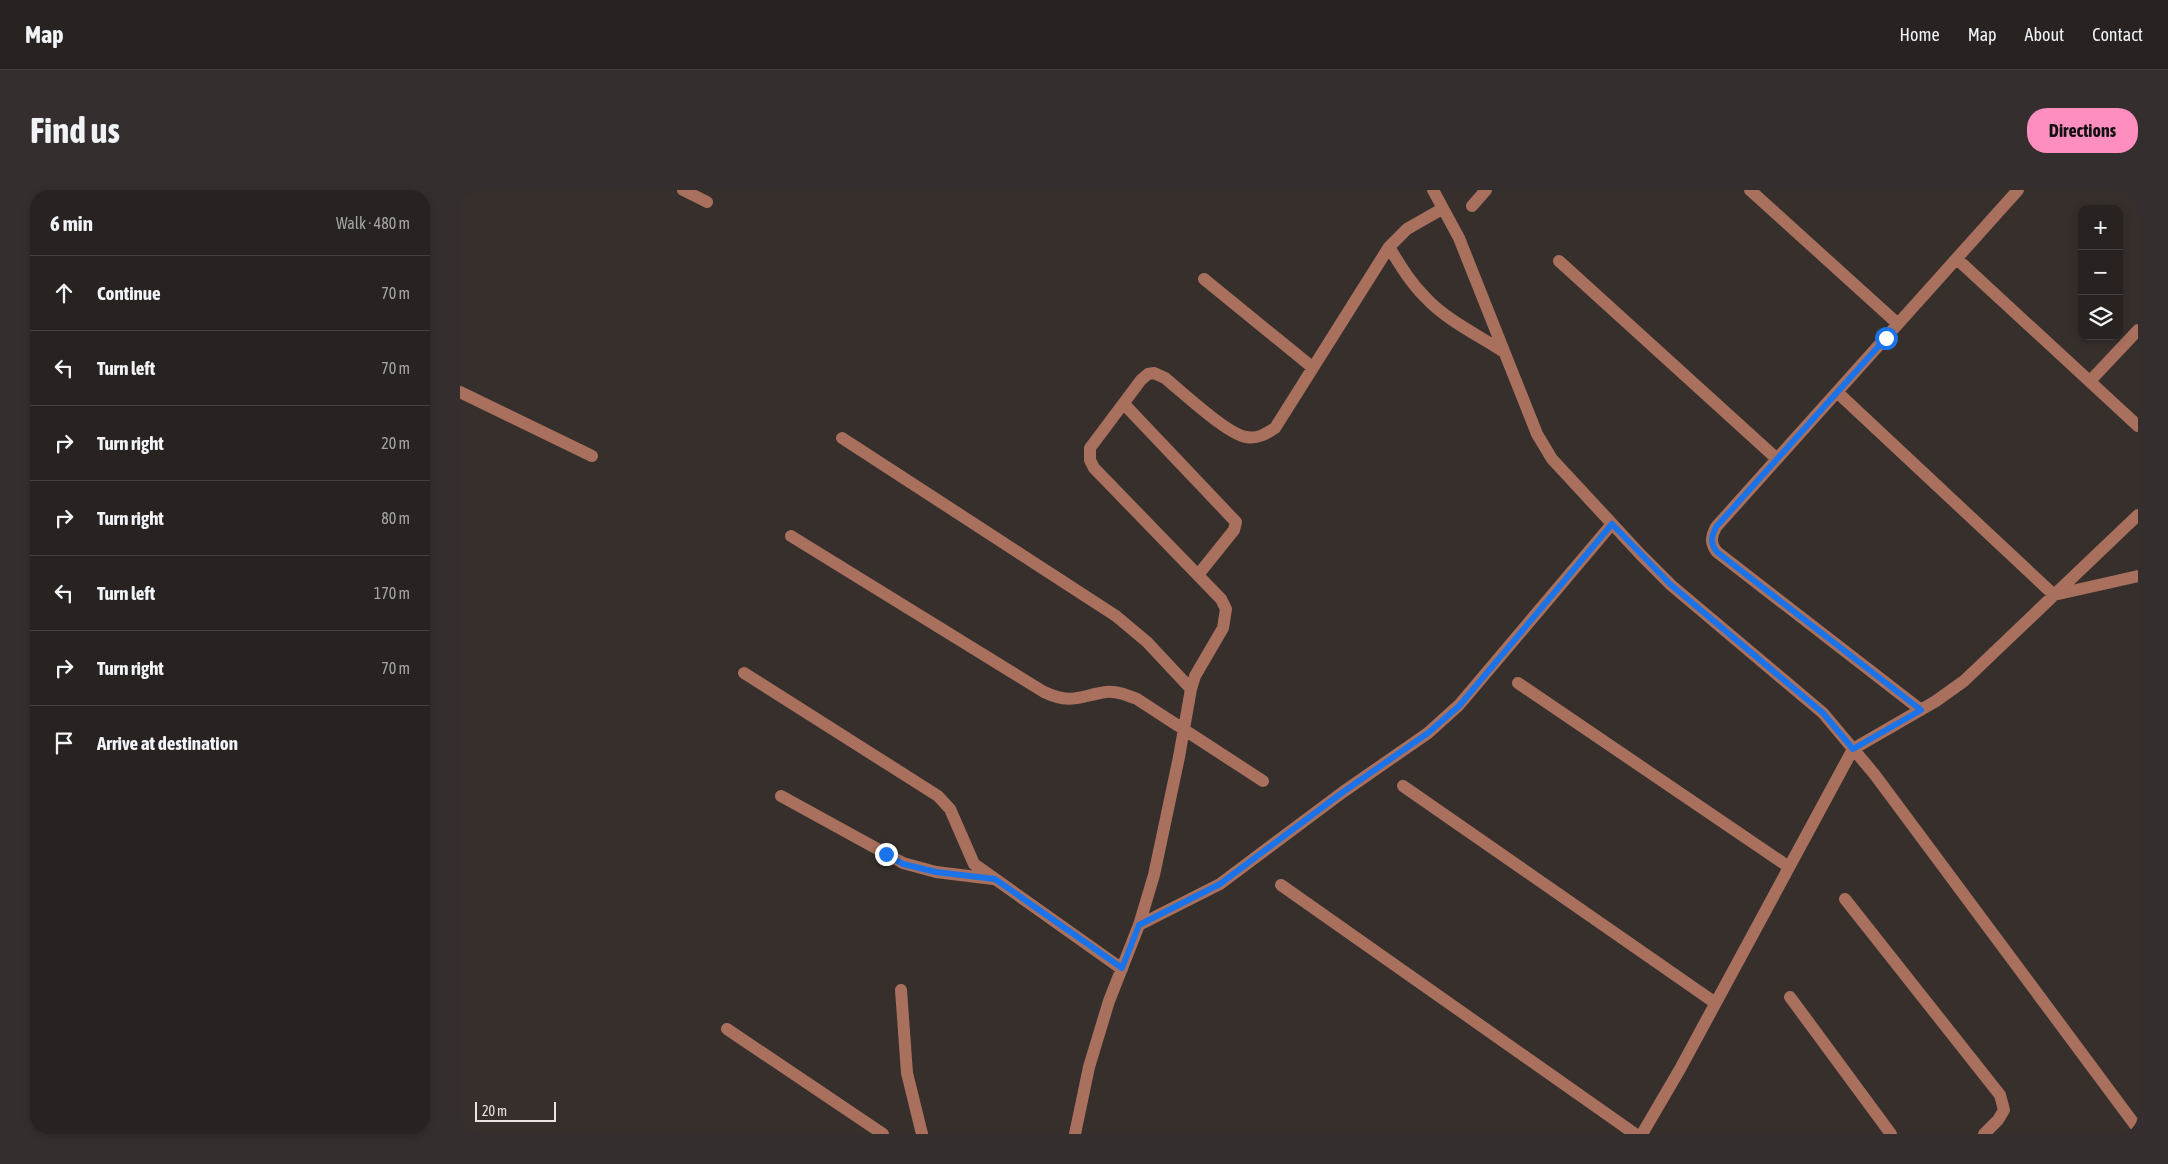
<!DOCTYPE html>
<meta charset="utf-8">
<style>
body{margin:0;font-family:"Asap Condensed",sans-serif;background:#342f2e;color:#f1f3f6}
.controls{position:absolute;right:15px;top:15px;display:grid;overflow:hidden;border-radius:10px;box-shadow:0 2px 8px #0003}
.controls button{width:45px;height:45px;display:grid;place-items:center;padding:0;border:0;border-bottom:1px solid #44403f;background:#282321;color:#f1f3f6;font:25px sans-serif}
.scale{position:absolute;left:15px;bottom:12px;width:81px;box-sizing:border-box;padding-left:5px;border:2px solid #e9e4e2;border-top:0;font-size:14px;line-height:18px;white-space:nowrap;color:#e9e4e2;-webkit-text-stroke:4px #362f2c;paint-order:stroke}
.stop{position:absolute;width:15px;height:15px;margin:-11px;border:4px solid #1a73e8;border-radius:50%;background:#fff}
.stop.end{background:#1a73e8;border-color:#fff;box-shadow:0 1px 5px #0008}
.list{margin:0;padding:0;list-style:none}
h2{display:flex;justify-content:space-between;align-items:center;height:65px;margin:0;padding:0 20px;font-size:21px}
h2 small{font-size:16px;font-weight:400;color:#a5a4a5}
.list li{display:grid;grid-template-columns:32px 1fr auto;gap:15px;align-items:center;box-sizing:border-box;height:75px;padding:0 20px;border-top:1px solid #44403f}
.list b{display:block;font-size:19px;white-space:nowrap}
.list em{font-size:16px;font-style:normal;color:#a5a4a5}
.icon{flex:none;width:28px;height:28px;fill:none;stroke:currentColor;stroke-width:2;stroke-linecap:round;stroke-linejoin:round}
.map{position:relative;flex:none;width:1678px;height:944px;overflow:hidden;border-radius:20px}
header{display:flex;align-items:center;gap:30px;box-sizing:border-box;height:70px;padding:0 25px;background:#282321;border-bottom:1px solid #44403f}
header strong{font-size:24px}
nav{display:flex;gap:28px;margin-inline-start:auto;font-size:18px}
.intro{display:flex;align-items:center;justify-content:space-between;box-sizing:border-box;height:120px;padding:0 30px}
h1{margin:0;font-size:35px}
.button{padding:12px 22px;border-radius:20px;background:#fd8ebe;color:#111;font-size:18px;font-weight:700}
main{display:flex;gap:30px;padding:0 30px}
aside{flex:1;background:#282321;border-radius:20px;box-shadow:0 2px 8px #0003}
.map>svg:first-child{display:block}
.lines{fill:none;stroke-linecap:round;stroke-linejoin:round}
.minor{stroke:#a8705d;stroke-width:12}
.route{stroke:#1a73e8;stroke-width:6}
</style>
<header>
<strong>Map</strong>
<nav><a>Home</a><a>Map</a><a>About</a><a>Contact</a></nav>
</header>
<div class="intro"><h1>Find us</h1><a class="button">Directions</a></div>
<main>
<aside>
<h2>6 min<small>Walk · 480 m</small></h2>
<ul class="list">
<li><svg class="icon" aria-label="ahead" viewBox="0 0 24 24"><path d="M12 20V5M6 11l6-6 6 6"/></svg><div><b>Continue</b></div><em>70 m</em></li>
<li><svg class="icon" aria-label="left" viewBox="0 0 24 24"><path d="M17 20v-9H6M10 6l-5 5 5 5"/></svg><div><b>Turn left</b></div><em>70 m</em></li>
<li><svg class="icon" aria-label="right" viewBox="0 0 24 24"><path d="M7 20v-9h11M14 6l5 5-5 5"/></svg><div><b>Turn right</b></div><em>20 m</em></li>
<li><svg class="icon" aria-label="right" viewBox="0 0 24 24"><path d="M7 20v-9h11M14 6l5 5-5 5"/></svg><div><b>Turn right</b></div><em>80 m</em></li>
<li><svg class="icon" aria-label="left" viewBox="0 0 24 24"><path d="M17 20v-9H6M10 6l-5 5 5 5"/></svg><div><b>Turn left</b></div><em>170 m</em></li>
<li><svg class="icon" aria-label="right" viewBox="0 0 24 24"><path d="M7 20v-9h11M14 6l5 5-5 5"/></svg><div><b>Turn right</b></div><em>70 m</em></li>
<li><svg class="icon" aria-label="arrive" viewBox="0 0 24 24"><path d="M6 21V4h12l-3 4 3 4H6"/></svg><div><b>Arrive at destination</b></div></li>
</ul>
</aside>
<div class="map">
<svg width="1678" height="944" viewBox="0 0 1678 944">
<rect width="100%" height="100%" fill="#362f2c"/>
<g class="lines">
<path class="minor" d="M 223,0 L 247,12
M 973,0 L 999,48 L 1077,244 L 1092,269 L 1181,365 L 1211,395 L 1363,523 L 1415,585 L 1678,939
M 1290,0 L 1438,134
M 1012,16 L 1026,0
M 929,57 C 940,75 950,92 965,107 C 986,130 1018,145 1044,162
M 1497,69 L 1678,236
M 1099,71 L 1317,269
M 744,89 L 852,177
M 1630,191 L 1678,140
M 0,202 L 132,266
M 1377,202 L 1594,405 L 1678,386
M 664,214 L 776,332 L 774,340 L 738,385
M 382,248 L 656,426 L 687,452 L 731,499
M 331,346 L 584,502 C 612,515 619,506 646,502 C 657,501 667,505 677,509 L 803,591
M 284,483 L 478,606 L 490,619 L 514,674 L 662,779
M 1058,493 L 1329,677
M 1461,520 L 1257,362 C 1250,353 1251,347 1256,337 L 1558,0
M 943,596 L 1254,812
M 321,606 L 443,673 L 476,682 L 533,689
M 821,695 L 1175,944
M 1385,709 L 1540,905 L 1544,920 L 1538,930 L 1524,944
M 679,735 L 760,694 L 883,602 L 968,543 L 999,515 L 1152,334
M 441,800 L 447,883 L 462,944
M 1330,807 L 1431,944
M 267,839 L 423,944
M 615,944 L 629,877 L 649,811 L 679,735 L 694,685 L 719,567 L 731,499 L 735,486 L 763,438 L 766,419 L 761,409 L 634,278 L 630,270 L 630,258 L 681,190 L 688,184 L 694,183 L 705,188 C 722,202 767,244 786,247 C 798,249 806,244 815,238 L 929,57 L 947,39 L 982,19
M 1182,944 L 1220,879 L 1393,559 L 1476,511 L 1504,491 L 1678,325"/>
</g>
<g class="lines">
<path class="route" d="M 426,664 L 443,674 L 476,682 L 535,689 L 662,778 L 679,735 L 760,694 L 883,602 L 968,543 L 999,516 L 1152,334 L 1211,395 L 1363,523 L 1393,559 L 1461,520 L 1257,362 C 1250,353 1251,347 1256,337 L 1426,148"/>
</g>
</svg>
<div class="controls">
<button>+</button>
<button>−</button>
<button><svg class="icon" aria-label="layers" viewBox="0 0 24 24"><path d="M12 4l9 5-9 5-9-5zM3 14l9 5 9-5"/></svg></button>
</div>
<div class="scale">20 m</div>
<div class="stop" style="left:1426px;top:148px"></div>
<div class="stop end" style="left:426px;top:664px"></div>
</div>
</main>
